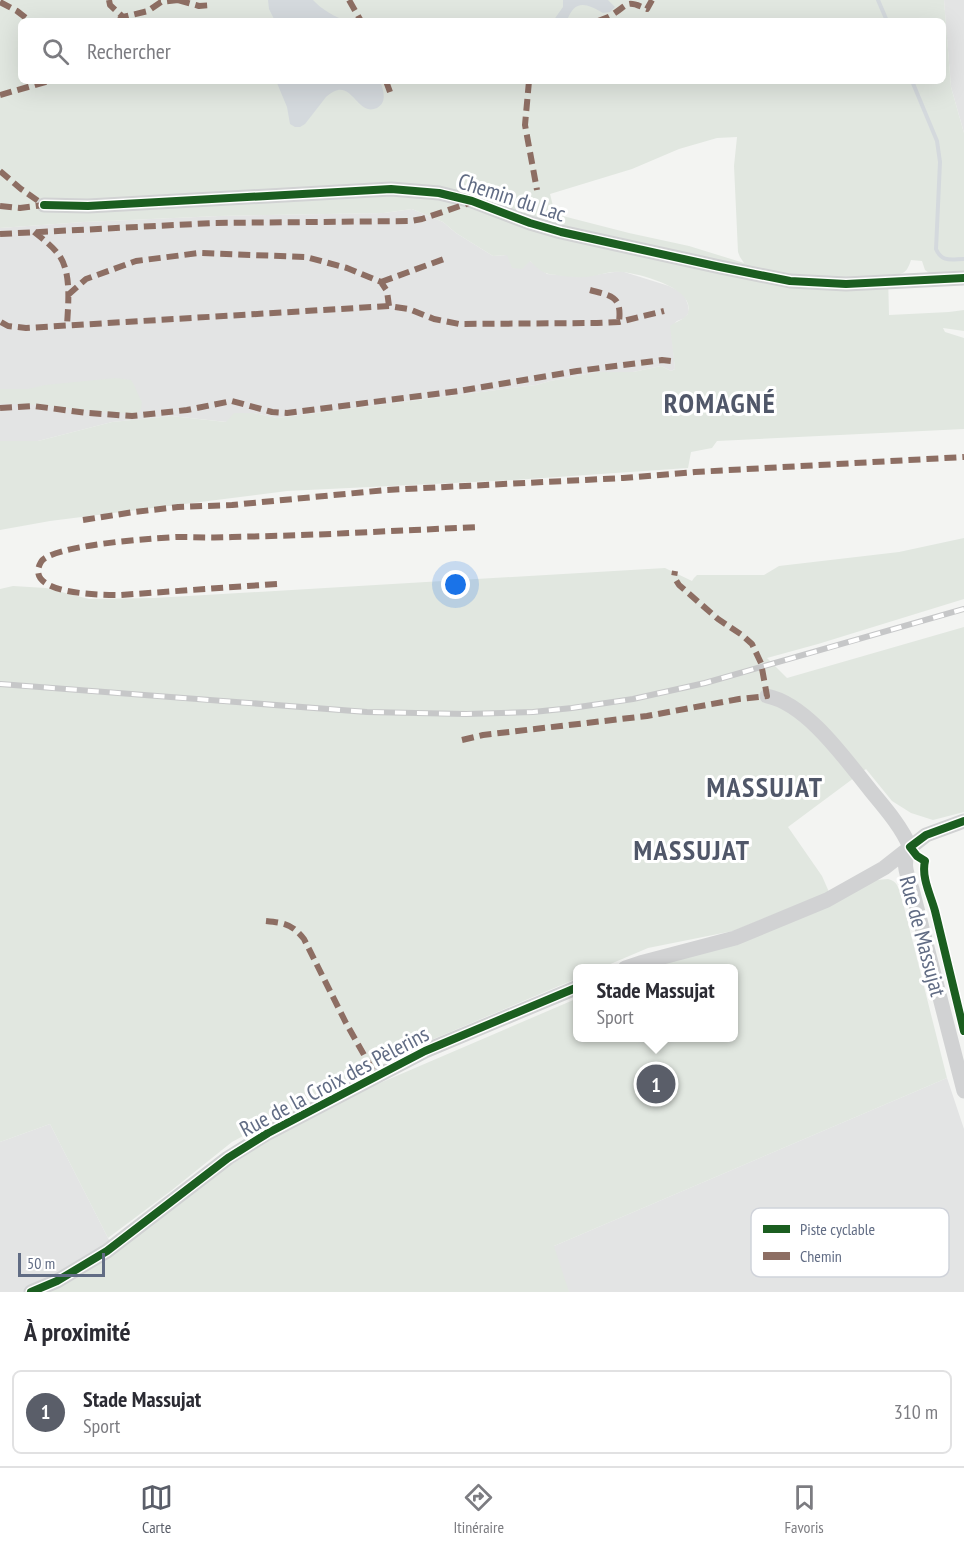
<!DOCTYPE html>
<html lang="fr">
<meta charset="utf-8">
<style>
body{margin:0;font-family:"PT Sans Narrow",sans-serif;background:#f2f2f3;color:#2b2b33}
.scale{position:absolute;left:18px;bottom:15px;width:87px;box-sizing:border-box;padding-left:6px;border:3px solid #616c84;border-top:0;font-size:16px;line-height:21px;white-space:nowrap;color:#616c84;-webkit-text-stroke:4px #fff;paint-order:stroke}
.you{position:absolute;left:456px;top:585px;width:21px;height:21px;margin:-15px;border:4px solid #fff;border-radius:50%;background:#1a73e8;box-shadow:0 0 0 9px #1a73e833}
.badge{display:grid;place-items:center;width:39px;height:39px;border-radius:50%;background:#5a5e69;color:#fff;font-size:20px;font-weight:700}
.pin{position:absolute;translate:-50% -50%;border:3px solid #fff;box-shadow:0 2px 6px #0006}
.popup{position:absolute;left:573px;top:964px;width:165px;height:78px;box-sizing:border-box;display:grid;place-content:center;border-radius:9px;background:#fff;filter:drop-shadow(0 2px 4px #0005);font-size:20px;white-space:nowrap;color:#7c7c81}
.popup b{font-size:22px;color:#2b2b33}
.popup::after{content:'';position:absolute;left:50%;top:100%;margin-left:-12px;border:12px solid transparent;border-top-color:#fff}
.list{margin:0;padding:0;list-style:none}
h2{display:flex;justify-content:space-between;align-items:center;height:78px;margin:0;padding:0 24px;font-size:26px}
h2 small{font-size:20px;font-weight:400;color:#7c7c81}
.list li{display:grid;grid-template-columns:39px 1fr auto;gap:18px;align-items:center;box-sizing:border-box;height:84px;margin:0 12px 12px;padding:0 12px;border:2px solid #e1e1e2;border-radius:9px}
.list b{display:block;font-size:22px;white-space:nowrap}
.list p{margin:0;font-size:20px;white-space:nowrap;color:#7c7c81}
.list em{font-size:20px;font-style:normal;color:#7c7c81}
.icon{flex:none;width:33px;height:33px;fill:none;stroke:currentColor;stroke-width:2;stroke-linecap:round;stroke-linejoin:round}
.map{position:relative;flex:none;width:964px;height:1292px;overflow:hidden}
.search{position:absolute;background:#fff;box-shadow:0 6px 24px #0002;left:18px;right:18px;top:18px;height:66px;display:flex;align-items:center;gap:15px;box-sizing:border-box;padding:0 21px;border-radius:9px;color:#7c7c81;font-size:22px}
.sheet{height:174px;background:#fff}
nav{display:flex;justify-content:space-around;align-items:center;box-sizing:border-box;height:84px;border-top:2px solid #e1e1e2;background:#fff;font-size:16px;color:#7c7c81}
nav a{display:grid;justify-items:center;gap:3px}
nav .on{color:#5a5e69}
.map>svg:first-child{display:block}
.built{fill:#e3e4e4}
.green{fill:#e1e7e0;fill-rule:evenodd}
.water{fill:#d4d9dd}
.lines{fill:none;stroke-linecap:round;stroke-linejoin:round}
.stream{stroke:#d4d9dd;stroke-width:4}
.minor{stroke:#d1d2d3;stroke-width:15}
.rail-casing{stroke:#c6c7c8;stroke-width:6}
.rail{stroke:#fff;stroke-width:4;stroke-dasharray:11;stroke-linecap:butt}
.quiet{stroke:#8d6e63;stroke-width:6;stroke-dasharray:12 6;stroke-linecap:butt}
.cycleway-casing{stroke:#fff;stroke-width:11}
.cycleway{stroke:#1b5e20;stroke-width:8}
.labels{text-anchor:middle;stroke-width:6;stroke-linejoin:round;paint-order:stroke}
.street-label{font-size:22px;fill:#616c84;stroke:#fff}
.district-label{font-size:28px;font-weight:bold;letter-spacing:1.5px;fill:#505769;stroke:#fff}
.key{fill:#fff;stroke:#d0d3da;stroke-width:1.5}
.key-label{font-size:16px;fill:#616c84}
</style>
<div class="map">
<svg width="964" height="1292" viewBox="0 0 964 1292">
<rect width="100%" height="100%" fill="#f3f4f2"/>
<path class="built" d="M 944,0 L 964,0 L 964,133 L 951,87 Z
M 412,209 L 443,222 L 456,233 L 493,256 L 507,255 L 530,261 L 547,274 L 581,277 L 621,271 L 669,286 L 681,292 L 685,297 L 688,305 L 689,312 L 685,318 L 677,321 L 671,327 L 675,369 L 671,371 L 661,366 L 633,372 L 597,372 L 550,381 L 536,385 L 277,418 L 254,413 L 227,422 L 171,416 L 112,422 L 38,441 L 0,441 L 0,228 L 84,222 L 219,216 L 384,213 Z
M 947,1078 L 964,1129 L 964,1292 L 440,1292 L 554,1246 Z
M 50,1124 L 108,1238 L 116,1251 L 49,1292 L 0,1292 L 0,1142 Z"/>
<path class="green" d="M 0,0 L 944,0 L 951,87 L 964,133 L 964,271 L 929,273 L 925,270 L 922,261 L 911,260 C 906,275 903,274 888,275 L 889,315 L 949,312 L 964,310 L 964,331 L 943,328 L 945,332 L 964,338 L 964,429 L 717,441 L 712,448 L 691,452 L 688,468 L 514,480 L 287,491 L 50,521 L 0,530 L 0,441 L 38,441 L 112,422 L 171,416 L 226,422 L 234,413 L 254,413 L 277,418 L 536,385 L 550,381 L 597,372 L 633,372 L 661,366 L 671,371 L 675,369 L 670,326 C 675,322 687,318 688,313 C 696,288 640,274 623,272 C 610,270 595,277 582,277 C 575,278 556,275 549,274 C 542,273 535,266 530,261 L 522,269 L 512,268 L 507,255 L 493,256 L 456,233 L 443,222 L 412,209 L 384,213 L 219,216 L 84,222 L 0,228 ZM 21,21 L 943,21 L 943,81 L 21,81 ZM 737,137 L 734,166 L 738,252 L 740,257 L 744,263 L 689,246 L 629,233 L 555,214 L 550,194 L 632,169 L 679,149 L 717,138 Z
M 116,378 L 131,380 C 136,387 137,394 142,402 L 141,409 L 137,413 C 91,414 46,402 0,404 L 0,389 L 28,389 L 45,385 Z
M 964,538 L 964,599 L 818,644 L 767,658 L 787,678 L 964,627 L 964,812 L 933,820 L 911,813 L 892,801 L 866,769 L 788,827 L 822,876 L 829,892 L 733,931 L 648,948 L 601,968 L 578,968 L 578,978 L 379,1062 L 232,1142 L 172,1190 L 108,1238 L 50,1124 L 0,1142 L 0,589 L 13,586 L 46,588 L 89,599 L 154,598 L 665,568 L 692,581 L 694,578 L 697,575 L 764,575 L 779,566 L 899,552 Z
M 888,879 C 897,881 898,887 901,895 L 947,1078 L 554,1246 L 569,1292 L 49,1292 L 226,1168 L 273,1138 L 366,1089 L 578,998 L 578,1038 L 734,1038 L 734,968 L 643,968 L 877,880 Z"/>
<path class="water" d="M 268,0 L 313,0 C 321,9 336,18 348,21 L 275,21 L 269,9 Z
M 563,0 L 608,0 L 615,7 L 610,12 L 603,13 C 585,2 574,0 567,21 L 553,21 L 563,7 Z
M 274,81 L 380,81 C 383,89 388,102 377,108 C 374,109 371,110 368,109 C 353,104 348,77 326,97 L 305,124 L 300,127 L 295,127 L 290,124 L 287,107 L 277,83 Z"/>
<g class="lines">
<path class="stream" d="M 878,0 L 887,21
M 912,81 L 937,141 L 940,162 L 936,249 C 942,263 952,259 964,259"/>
<path class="minor" d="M 44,205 L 88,206 L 391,189 L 439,193 L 472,201 L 530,223 L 561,232 L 720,267 L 790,281 L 846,284 L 964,278
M 767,696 C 807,704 846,760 871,791 C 885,808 901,826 910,847 C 902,864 906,872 912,889 L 964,1091
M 625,968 L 640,963 L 735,938 L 827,900 L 884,868 L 926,835 L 964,821
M 31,1292 L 57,1281 L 107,1251 L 228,1158 L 268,1133 L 425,1051 L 578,987"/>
<defs>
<path id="rail" d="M 0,684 L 367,712 L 466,714 L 533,712 L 572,708 L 633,699 L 705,683 L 964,609"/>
</defs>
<use href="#rail" class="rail-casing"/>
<use href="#rail" class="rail"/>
<path class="quiet" d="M 109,0 L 110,5 L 123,17
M 178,0 L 199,6 L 212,5
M 349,0 L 361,21
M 0,2 L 17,11 L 30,21
M 118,21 L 123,17 L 148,11 L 161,2 L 178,0
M 598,21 C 603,19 608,18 612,15 C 630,3 626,0 647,9 L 652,0
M 386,81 L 390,92
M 529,81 L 525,125 L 537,190
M 0,95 L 49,81
M 0,171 L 21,189 L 44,205
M 0,206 L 20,208 L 44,205
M 34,232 C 43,239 52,246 59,255 C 72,273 68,305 67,326
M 0,234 L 214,223 L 411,221 L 422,219 L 469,203
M 381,282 L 444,259
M 590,290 C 612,296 622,296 619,322
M 68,295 L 86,279 L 136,261 L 199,253 L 306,257 L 347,268 L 381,282 L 387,291 L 389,306
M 1,322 L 8,326 L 26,328 L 389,306 L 409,309 L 434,319 L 459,324 L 597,323 L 619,322 L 664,311
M 0,408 L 33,406 L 88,413 L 132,416 L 187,410 L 232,401 L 272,412 L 287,413 L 459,391 L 577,371 L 662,360 L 671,361
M 83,520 L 134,512 L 178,507 L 232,505 L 386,490 L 623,478 L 695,472 L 964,457
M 277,584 L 120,595 C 103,595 22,595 41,562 C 50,545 156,538 177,537 C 196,537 214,538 232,537 C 272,536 311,535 350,533 C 393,531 435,529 478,527
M 462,740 L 483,735 L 647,716 L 739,699 L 767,696 L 761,663 L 752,644 L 742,635 L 718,619 L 679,585 L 674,577 L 675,571
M 266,921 C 285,923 292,924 304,939 L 346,1023 L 376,1076"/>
<defs>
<path id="cycleway" d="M 44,205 L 88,206 L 391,189 L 439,193 L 472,201 L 530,223 L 561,232 L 720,267 L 790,281 L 846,284 L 964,278
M 964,821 L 926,835 L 910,847 L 917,856 L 925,861 C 921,877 931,896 935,911 C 945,951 954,991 964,1031
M 31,1292 L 57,1281 L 107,1251 L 228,1158 L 268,1133 L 425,1051 L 578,987"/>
</defs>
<use href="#cycleway" class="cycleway-casing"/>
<use href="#cycleway" class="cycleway"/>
</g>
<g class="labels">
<g class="street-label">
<text transform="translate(512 197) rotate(18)" y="8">Chemin du Lac</text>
<text transform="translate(923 936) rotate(75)" y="8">Rue de Massujat</text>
<text transform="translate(334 1081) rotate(-28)" y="8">Rue de la Croix des Pèlerins</text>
</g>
<g class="district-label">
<text x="720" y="413">ROMAGNÉ</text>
<text x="765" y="797">MASSUJAT</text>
<text x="692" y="860">MASSUJAT</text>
</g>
</g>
<rect x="751" y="1208" width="198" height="69" rx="9" class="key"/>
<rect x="763" y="1225" width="27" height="8" fill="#1b5e20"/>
<rect x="763" y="1252" width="27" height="8" fill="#8d6e63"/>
<g class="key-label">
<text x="800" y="1235">Piste cyclable</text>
<text x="800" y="1262">Chemin</text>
</g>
</svg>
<div class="scale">50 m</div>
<div class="you"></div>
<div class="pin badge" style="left:656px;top:1084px">1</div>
<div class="popup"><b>Stade Massujat</b>Sport</div>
<div class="search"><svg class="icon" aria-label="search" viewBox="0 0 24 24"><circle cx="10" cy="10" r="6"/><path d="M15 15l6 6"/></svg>Rechercher</div>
</div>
<section class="sheet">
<h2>À proximité<small></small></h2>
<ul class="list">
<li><span class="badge">1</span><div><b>Stade Massujat</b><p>Sport</p></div><em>310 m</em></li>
</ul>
</section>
<nav>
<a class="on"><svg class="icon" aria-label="map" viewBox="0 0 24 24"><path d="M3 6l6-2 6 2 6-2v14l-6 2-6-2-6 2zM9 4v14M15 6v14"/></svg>Carte</a>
<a><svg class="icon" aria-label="directions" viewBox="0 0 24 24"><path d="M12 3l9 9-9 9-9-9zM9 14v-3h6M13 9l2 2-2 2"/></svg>Itinéraire</a>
<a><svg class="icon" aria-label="saved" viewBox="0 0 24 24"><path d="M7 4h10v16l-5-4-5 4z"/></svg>Favoris</a>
</nav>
